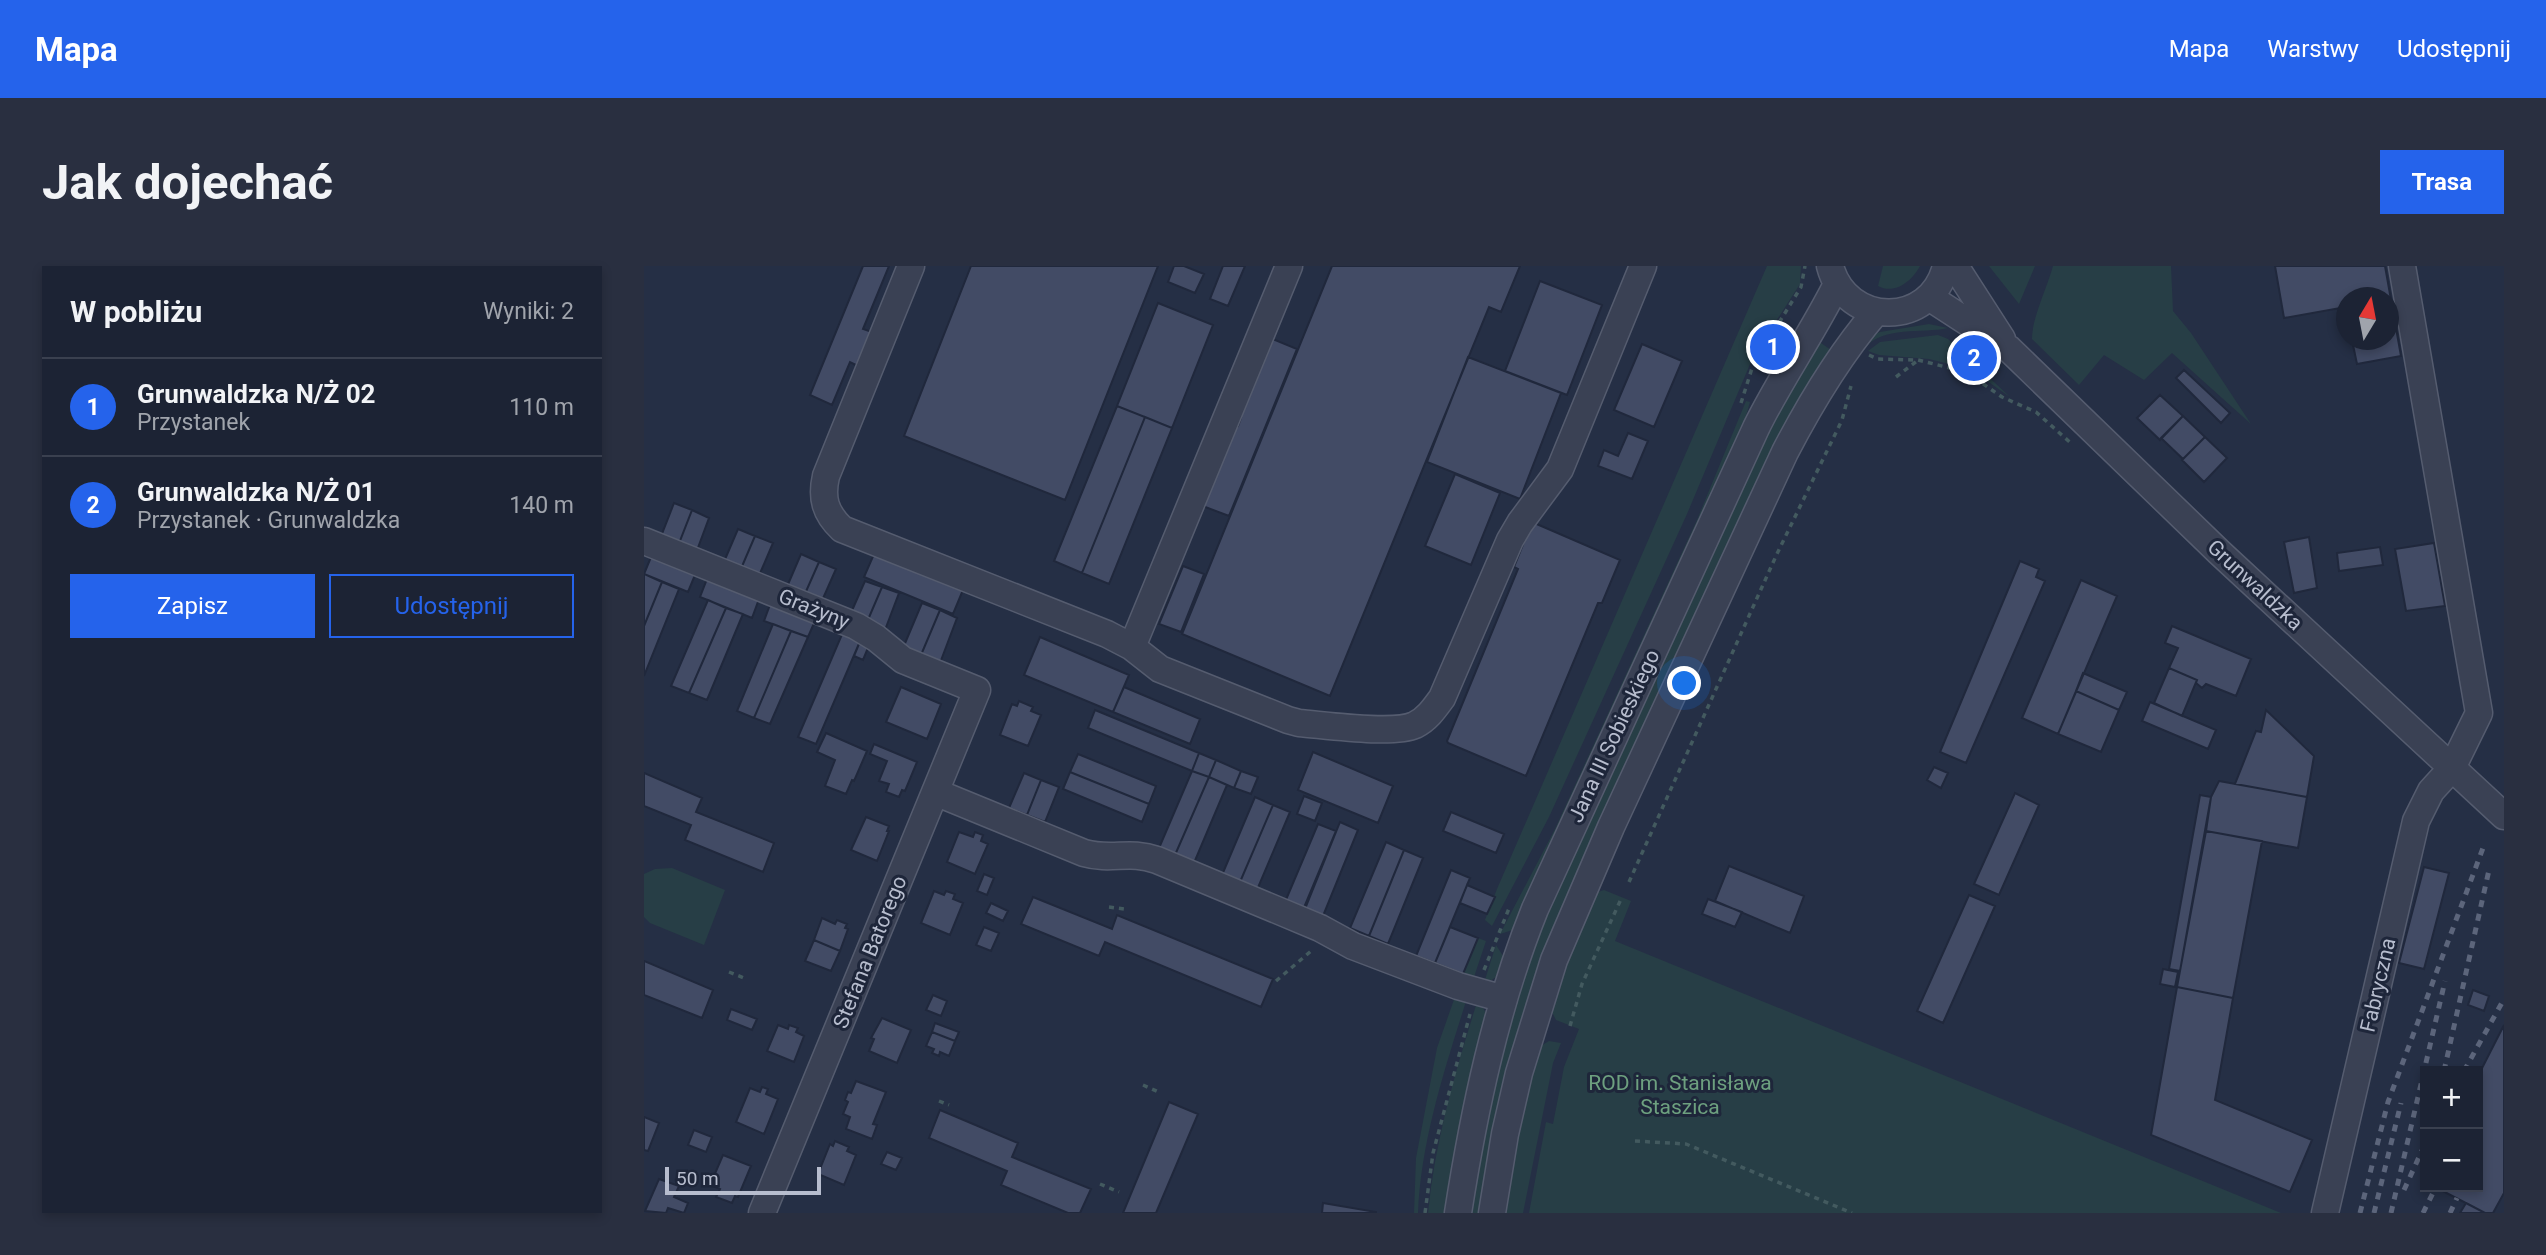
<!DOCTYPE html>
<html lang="pl">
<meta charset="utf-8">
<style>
body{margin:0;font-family:Roboto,sans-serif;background:#292f40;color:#f1f3f6}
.controls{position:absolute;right:21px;bottom:21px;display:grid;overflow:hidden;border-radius:0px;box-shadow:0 4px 10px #0003}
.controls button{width:63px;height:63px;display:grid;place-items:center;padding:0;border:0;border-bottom:2px solid #3a404f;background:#1c2334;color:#f1f3f6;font:35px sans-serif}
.compass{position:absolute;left:1692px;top:21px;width:63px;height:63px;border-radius:50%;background:#1c2334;box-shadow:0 4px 10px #0003;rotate:10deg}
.scale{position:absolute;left:21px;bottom:18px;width:156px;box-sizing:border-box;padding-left:7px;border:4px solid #b7bdce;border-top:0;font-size:19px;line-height:24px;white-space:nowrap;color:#b7bdce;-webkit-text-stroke:5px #1e263a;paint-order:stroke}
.you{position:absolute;left:1041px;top:418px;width:24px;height:24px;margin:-18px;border:5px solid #fff;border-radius:50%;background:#1a73e8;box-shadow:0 0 0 10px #1a73e833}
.badge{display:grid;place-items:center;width:46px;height:46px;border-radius:50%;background:#2563eb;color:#fff;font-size:23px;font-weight:700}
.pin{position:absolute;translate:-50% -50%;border:4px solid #fff;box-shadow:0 2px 7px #0006}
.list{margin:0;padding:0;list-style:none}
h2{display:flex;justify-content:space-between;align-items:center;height:91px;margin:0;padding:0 28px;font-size:30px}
h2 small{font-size:23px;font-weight:400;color:#a0a4ac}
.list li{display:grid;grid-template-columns:46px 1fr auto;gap:21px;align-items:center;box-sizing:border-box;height:98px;padding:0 28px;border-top:2px solid #3a404f}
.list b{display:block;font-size:26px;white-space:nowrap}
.list p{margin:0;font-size:23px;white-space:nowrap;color:#a0a4ac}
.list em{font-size:23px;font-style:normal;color:#a0a4ac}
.actions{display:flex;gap:14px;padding:21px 28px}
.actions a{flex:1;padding:16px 0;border:2px solid #2563eb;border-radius:0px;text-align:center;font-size:24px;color:#2563eb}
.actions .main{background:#2563eb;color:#fff}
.map{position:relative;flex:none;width:1860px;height:947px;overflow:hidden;border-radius:0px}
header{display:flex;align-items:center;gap:42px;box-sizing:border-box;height:98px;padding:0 35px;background:#2563eb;color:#fff}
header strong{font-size:33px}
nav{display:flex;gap:38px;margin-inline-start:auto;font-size:24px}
.intro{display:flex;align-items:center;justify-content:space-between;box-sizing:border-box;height:168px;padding:0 42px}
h1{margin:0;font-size:49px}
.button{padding:18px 32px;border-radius:0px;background:#2563eb;color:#fff;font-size:24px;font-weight:700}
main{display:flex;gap:42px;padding:0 42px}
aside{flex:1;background:#1c2334;border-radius:0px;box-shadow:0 4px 10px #0003}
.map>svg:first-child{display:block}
.green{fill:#273e46}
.building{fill:#424b65;stroke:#20283c;stroke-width:2}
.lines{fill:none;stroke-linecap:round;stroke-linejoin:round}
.minor-casing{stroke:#555c6f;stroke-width:29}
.path{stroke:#435a5f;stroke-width:3.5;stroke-dasharray:5 5;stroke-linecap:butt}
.minor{stroke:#3a4154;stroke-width:26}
.rail{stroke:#5c657b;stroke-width:5;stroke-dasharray:7 7;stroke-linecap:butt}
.labels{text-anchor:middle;stroke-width:6;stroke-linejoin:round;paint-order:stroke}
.street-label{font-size:21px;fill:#b7bdce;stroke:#1e263a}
.park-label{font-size:21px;fill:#6da07f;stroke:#1e263a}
</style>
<header>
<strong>Mapa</strong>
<nav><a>Mapa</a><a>Warstwy</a><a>Udostępnij</a></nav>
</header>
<div class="intro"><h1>Jak dojechać</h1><a class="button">Trasa</a></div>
<main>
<aside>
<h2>W pobliżu<small>Wyniki: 2</small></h2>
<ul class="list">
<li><span class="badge">1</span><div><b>Grunwaldzka N/Ż 02</b><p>Przystanek</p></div><em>110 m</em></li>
<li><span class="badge">2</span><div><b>Grunwaldzka N/Ż 01</b><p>Przystanek · Grunwaldzka</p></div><em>140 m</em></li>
</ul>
<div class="actions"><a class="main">Zapisz</a><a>Udostępnij</a></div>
</aside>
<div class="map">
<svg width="1860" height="947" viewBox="0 0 1860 947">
<rect width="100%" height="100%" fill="#252f45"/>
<path class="green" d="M 1123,0 L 1157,0 L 1156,18 L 1109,91 L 1043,248 L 905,551 L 848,660 L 841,654 L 853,623 Z
M 1239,0 L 1276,0 C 1268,15 1251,29 1234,20 Z
M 1345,0 L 1391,0 L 1375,38 Z
M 1409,0 L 1527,0 L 1529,45 L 1547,67 L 1607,158 L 1528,87 L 1500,114 L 1460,89 L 1435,119 L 1388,73 C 1388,52 1403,22 1409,0 Z
M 1285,58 L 1304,62 C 1279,68 1238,59 1220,83 L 1216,80 L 1225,71 L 1236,66 Z
M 1294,69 L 1304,73 L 1366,131 L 1326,103 L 1285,93 L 1235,89 L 1224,85 L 1236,76 Z
M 1174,75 L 1187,84 L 1006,452 L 836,947 L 825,947 L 831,909 L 869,741 L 906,636 L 1116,177 Z
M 1102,135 L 1106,136 L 1099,160 L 872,663 L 856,668 L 911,563 L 1053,254 Z
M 28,602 L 81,624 L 60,679 L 6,657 L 0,651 L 0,608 L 11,603 Z
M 960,624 L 987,635 L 971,675 L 1637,947 L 885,947 L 902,856 L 909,858 L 920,801 L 935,763 L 912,754 L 906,742 L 918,706 L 951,627 Z
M 834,672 L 842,675 L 828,717 L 816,715 Z
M 852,679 L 861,693 L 855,709 L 839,720 Z
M 813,725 L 824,729 C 802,799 777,873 774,947 L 770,947 L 772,892 L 793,782 Z
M 834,733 L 843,749 L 803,947 L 784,947 C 791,874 812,803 834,733 Z
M 905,775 L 917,777 L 909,797 L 879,947 L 859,947 L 867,896 L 895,781 Z"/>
<path class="building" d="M 219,0 L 245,0 L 219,63 L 228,66 L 214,100 L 206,96 L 188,139 L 166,129 Z
M 327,0 L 514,0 L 421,234 L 260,170 Z
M 530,0 L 540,0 L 560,8 L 551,27 L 524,16 Z
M 579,0 L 601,0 L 584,40 L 566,33 Z
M 688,0 L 876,0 L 857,46 L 845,41 L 686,430 L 538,368 Z
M 1631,0 L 1741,0 L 1757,90 L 1713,98 L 1708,74 L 1744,74 L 1744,32 L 1702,32 L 1702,41 L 1640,52 Z
M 896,15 L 958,39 L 923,129 L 861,105 Z
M 514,37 L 569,59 L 528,162 L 473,140 Z
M 626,72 L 653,83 L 585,250 L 556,239 L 589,158 L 594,160 L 597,152 L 594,151 Z
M 998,78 L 1038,95 L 1010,161 L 970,144 Z
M 824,91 L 917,127 L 876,233 L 783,196 Z
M 1540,104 L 1586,147 L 1577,157 L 1532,112 Z
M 1516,129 L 1539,150 L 1516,174 L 1493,152 Z
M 473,140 L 501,151 L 438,307 L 410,295 Z
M 1539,150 L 1561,171 L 1539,193 L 1517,172 Z
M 501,151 L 528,162 L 465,318 L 438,307 Z
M 984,167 L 1004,175 L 988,213 L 954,200 L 960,184 L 974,190 Z
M 1561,171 L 1583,192 L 1560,216 L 1538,194 Z
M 811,208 L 856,227 L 827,299 L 781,280 Z
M 30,237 L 48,244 L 34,280 L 16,273 Z
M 48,244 L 65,252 L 52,287 L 34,280 Z
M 888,256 L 976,294 L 958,337 L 954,337 L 882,510 L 804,477 L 803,475 L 874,303 L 870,301 Z
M 94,263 L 111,270 L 96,305 L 79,298 Z
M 111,270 L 129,277 L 114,312 L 96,305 Z
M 1665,271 L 1673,322 L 1650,327 L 1640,276 Z
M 1790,277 L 1801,340 L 1762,345 L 1751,283 Z
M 1736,281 L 1739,299 L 1695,305 L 1693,287 Z
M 157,288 L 175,296 L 160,330 L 142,323 Z
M 230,288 L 319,324 L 309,348 L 220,311 Z
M 7,291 L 51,309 L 44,326 L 0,308 Z
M 1376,295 L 1395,303 L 1392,311 L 1401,315 L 1322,497 L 1296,486 Z
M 175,296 L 192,303 L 177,337 L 160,330 Z
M 539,300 L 560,308 L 537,366 L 515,358 Z
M 0,308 L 18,316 L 0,360 Z
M 63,313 L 115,333 L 108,352 L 56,331 Z
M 1437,314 L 1473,330 L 1414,468 L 1378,452 Z
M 221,315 L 238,321 L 223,356 L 206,349 Z
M 18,316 L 35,323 L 0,410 L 0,360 Z
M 238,321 L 255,327 L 241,364 L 223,356 Z
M 64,334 L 82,342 L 45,427 L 27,420 Z
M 127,336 L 171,355 L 164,371 L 120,355 Z
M 278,337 L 296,344 L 277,389 L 259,382 Z
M 82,342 L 99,348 L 63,434 L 45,427 Z
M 296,344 L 313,352 L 296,397 L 277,389 Z
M 129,358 L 147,365 L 110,452 L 93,445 Z
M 1528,360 L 1607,393 L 1592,430 L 1562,418 L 1558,422 L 1552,417 L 1553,414 L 1525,402 L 1534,382 L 1521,377 Z
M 147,365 L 164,371 L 126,458 L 110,452 Z
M 199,366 L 217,373 L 172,478 L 154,471 Z
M 396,371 L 485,409 L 469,446 L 380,409 Z
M 217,373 L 226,377 L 219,394 L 210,390 Z
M 1525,402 L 1553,414 L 1538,450 L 1510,437 Z
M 1439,407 L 1483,426 L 1475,444 L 1432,425 Z
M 257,421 L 297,438 L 283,473 L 242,456 Z
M 480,421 L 556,453 L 546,478 L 469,446 Z
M 1432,425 L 1475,444 L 1457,486 L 1414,468 Z
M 375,435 L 389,441 L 387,445 L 397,449 L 384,480 L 356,469 L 368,438 L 373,440 Z
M 1506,436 L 1572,464 L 1564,483 L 1498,455 Z
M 451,444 L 555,487 L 548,505 L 444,462 Z
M 1622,444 L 1670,490 L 1663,531 L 1591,518 L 1612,465 L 1617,466 Z
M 182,467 L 223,485 L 210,515 L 208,514 L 202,528 L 181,520 L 191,494 L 173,486 Z
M 230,478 L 273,496 L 261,525 L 258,524 L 255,531 L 242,526 L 245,518 L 235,515 L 243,495 L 226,488 Z
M 669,486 L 749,520 L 734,557 L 654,524 Z
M 555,487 L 572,494 L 565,511 L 548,505 Z
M 434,488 L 512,520 L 505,538 L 426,506 Z
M 572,494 L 597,505 L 590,522 L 565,511 Z
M 1290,501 L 1304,507 L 1297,522 L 1283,514 Z
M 548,505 L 565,511 L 531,589 L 515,582 Z
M 597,505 L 614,511 L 607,528 L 590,522 Z
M 426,506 L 505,538 L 498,556 L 419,523 Z
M 0,507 L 58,532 L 52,546 L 130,577 L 119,606 L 41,574 L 47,559 L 0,540 Z
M 380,507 L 397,514 L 383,549 L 365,542 Z
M 565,511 L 583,519 L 550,597 L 531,589 Z
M 397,514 L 415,521 L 401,556 L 383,549 Z
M 1575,515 L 1663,531 L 1654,582 L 1562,565 L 1567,531 Z
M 1371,527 L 1395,539 L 1355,629 L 1330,618 Z
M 1556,529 L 1567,531 L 1536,705 L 1525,703 Z
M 660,530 L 678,537 L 671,555 L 653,548 Z
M 611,531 L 629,539 L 596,616 L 578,609 Z
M 629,539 L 646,546 L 613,624 L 596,616 Z
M 807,546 L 860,568 L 852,587 L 799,565 Z
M 222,551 L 245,560 L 243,565 L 245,565 L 233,595 L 207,584 Z
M 696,556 L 714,564 L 679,650 L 661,643 Z
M 674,558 L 692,565 L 659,644 L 641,636 Z
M 1562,565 L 1618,575 L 1589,732 L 1533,721 Z
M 315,566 L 329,571 L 331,566 L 339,569 L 337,575 L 344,578 L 331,608 L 303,596 Z
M 742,576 L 760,584 L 725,670 L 706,662 Z
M 760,584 L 779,592 L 744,678 L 725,670 Z
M 1085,600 L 1160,630 L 1146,667 L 1071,635 Z
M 1780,601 L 1805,607 L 1780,703 L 1755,697 Z
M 807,604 L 826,612 L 791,697 L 772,690 Z
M 340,608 L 350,612 L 343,629 L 333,625 Z
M 823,619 L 851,631 L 843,648 L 816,637 Z
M 290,625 L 300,629 L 302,625 L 311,628 L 309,633 L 319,637 L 306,669 L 277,657 Z
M 1325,629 L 1351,640 L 1299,757 L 1273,745 Z
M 389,631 L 468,663 L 473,649 L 629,713 L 617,741 L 461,676 L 455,690 L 377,658 Z
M 1064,633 L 1098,646 L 1091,661 L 1058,648 Z
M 347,637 L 364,645 L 359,655 L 342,647 Z
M 178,652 L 191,658 L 193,654 L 203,658 L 201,662 L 204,663 L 196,685 L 170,674 Z
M 340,661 L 355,667 L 347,685 L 332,679 Z
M 806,661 L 834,672 L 819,708 L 791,697 Z
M 170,674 L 196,685 L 187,705 L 161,695 Z
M 0,695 L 69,724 L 58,752 L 0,729 Z
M 1519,703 L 1534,706 L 1531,721 L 1516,718 Z
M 1533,721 L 1589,732 L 1571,834 L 1668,874 L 1646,926 L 1507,869 Z
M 1829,724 L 1845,730 L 1840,745 L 1824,739 Z
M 289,729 L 303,735 L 297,750 L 282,744 Z
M 87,743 L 113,753 L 108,764 L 83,754 Z
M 238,752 L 267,764 L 253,797 L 225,785 L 230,773 L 227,772 Z
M 291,757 L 315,766 L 311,775 L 288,766 Z
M 134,759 L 144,763 L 145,759 L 154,762 L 152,766 L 160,770 L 150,796 L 123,785 Z
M 1860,759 L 1860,927 L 1849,947 L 1841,947 L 1791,921 L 1834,921 L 1834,810 Z
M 288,766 L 311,775 L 305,790 L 296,786 L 295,790 L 288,787 L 290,783 L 282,780 Z
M 212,815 L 242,826 L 229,858 L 233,859 L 228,873 L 202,863 L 206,851 L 199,848 L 204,836 L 201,834 L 204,826 L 207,827 Z
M 118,821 L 124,823 L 122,828 L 134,833 L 120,868 L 92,856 L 106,822 L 116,826 Z
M 525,836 L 554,848 L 512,947 L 479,947 Z
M 296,844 L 374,877 L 368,891 L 447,923 L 436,947 L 424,947 L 357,919 L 363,905 L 285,872 Z
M 0,851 L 15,857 L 4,885 L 0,884 Z
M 50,864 L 68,871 L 62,886 L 44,879 Z
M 191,875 L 205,881 L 203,885 L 212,889 L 200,919 L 174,908 L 186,878 L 189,880 Z
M 243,886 L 258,892 L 252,904 L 237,898 Z
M 79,889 L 107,900 L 94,931 L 91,930 L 88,937 L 72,931 L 76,923 L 66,919 Z
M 15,913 L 35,920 L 30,931 L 44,937 L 40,947 L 24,942 L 22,947 L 1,945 Z
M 679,937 L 732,946 L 732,947 L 678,947 Z
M 1822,937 L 1841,947 L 1816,947 Z"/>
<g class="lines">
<defs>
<path id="minor" d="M 267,0 L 182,210 C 177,232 181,247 198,263 L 463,368 L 488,381 L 516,403 L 644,454 L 655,457 C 681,459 749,469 771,459 C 783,453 790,443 798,432 L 866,274 L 876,257 L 916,203 L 999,0
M 1186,0 C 1202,61 1287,63 1302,0
M 1311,0 L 1358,73
M 1285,31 L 1365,83 L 1575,286 L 1860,550
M 0,275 L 212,360 L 232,372 L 259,394 L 333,424 L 118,947
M 488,381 L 645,0
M 291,526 L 440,587 C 468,595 485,584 513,594 L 676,662 L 709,680 L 814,720 L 860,733
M 814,947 C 830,844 852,740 891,643 L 1112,162 C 1136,113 1168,68 1193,18
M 848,947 L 861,868 L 875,807 L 910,694 L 967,561 L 1141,186 C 1167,136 1195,89 1232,46
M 1681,947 L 1772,555 L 1787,525 L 1808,502 L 1835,447 L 1758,0"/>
</defs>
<use href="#minor" class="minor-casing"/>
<path class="path" d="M 1225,89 L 1234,93 L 1274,94 L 1322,106 L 1358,131 L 1392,146 L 1429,179
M 1252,111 L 1273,95
M 1097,137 L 1109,99 L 1157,21 L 1161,0
M 985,616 L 1132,290 L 1198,154 L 1207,120
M 465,641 L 480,643
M 840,704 L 866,640
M 85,706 L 100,712
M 632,715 L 667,685
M 926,760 L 938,718 L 978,631
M 499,819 L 517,827
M 295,835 L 305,839
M 991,875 L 1042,878 L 1208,947
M 456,918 L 475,926
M 781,947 L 789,887 L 826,748"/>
<use href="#minor" class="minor"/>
<path class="rail" d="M 1800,805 L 1845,604
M 1820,805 L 1860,733
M 1760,924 L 1781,878
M 1716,947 L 1744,836 L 1839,582
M 1730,947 L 1757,837
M 1747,947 L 1801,715
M 1779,947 L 1792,921
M 1806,947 L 1813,932"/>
</g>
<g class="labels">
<g class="street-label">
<text transform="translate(1611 319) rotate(43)" y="7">Grunwaldzka</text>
<text transform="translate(170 343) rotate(22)" y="7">Grażyny</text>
<text transform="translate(970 470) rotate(-65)" y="7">Jana III Sobieskiego</text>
<text transform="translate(226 686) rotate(-68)" y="7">Stefana Batorego</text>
<text transform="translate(1734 719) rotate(-77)" y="7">Fabryczna</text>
</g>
<g class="park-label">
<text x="1036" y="824">ROD im. Stanisława<tspan x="1036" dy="24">Staszica</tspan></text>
</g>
</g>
</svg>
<div class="controls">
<button>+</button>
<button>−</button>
</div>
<svg class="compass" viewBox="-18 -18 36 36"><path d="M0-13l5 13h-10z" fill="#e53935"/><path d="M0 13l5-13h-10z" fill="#a0a4ac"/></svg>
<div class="scale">50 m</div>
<div class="you"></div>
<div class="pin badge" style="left:1129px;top:81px">1</div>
<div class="pin badge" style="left:1330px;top:92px">2</div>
</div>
</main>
